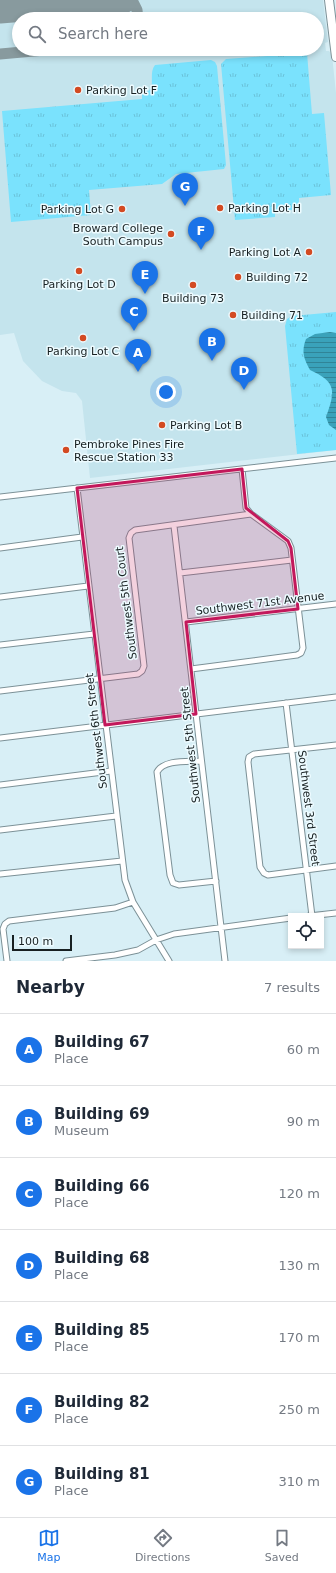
<!DOCTYPE html>
<style>
body{margin:0;font-family:"DejaVu Sans",sans-serif;background:#f2f2f3;color:#1f2937}
.controls{position:absolute;right:12px;bottom:12px;display:grid;overflow:hidden;border-radius:0px;box-shadow:0 2px 6px #0003}
.controls button{width:36px;height:36px;display:grid;place-items:center;padding:0;border:0;border-bottom:1px solid #e0e1e3;background:#fff;color:#1f2937;font:20px sans-serif}
.scale{position:absolute;left:12px;bottom:10px;width:60px;box-sizing:border-box;padding-left:4px;border:2px solid #172022;border-top:0;font-size:11px;line-height:14px;white-space:nowrap;color:#172022;-webkit-text-stroke:3px #edfbff;paint-order:stroke}
.you{position:absolute;left:166px;top:392px;width:14px;height:14px;margin:-10px;border:3px solid #fff;border-radius:50%;background:#1a73e8;box-shadow:0 0 0 6px #1a73e833}
.badge{display:grid;place-items:center;width:26px;height:26px;border-radius:50%;background:#1a73e8;color:#fff;font-size:13px;font-weight:700}
.pin{position:absolute;translate:-50% -33px;filter:drop-shadow(0 1px 2px #0008)}
.pin::after{content:'';position:absolute;top:21px;width:14px;height:12px;background:inherit;clip-path:polygon(0 0,100% 0,50% 100%)}
.list{margin:0;padding:0;list-style:none}
h2{display:flex;justify-content:space-between;align-items:center;height:52px;margin:0;padding:0 16px;font-size:17px}
h2 small{font-size:13px;font-weight:400;color:#747a83}
.list li{display:grid;grid-template-columns:26px 1fr auto;gap:12px;align-items:center;box-sizing:border-box;height:72px;padding:0 16px;border-top:1px solid #e0e1e3}
.list b{display:block;font-size:15px;white-space:nowrap}
.list p{margin:0;font-size:13px;white-space:nowrap;color:#747a83}
.list em{font-size:13px;font-style:normal;color:#747a83}
.icon{flex:none;width:22px;height:22px;fill:none;stroke:currentColor;stroke-width:2;stroke-linecap:round;stroke-linejoin:round}
.map{position:relative;flex:none;width:336px;height:961px;overflow:hidden}
.search{position:absolute;background:#fff;box-shadow:0 2px 6px #0003;left:12px;right:12px;top:12px;height:44px;display:flex;align-items:center;gap:10px;box-sizing:border-box;padding:0 14px;border-radius:22px;color:#747a83;font-size:15px}
.sheet{height:556px;background:#fff}
nav{display:flex;justify-content:space-around;align-items:center;box-sizing:border-box;height:56px;border-top:1px solid #e0e1e3;background:#fff;font-size:11px;color:#747a83}
nav a{display:grid;justify-items:center;gap:2px}
nav .on{color:#1a73e8}
.map>svg:first-child{display:block}
.built{fill:#c4e4ed;fill-rule:evenodd}
.park{fill:url(#park-tufts)}
.water{fill:url(#water-rules)}
.lines{fill:none;stroke-linecap:round;stroke-linejoin:round}
.taxiway{stroke:#889a9e;stroke-width:11}
.runway{stroke:#889a9e;stroke-width:27}
.minor-casing{stroke:#7c9197;stroke-width:7}
.highway-casing{stroke:#7c9197;stroke-width:10}
.minor{stroke:#fff;stroke-width:5}
.highway{stroke:#fff;stroke-width:8}
.marked{fill:#c2185b;fill-opacity:0.2;stroke:#c2185b;stroke-width:3;stroke-linejoin:round}
.poi-dot{fill:#d34a22;stroke:#edfbff;stroke-width:1.5}
.labels{text-anchor:middle;stroke-width:3;stroke-linejoin:round;paint-order:stroke}
.poi-label{font-size:11px;fill:#172022;stroke:#edfbff;text-anchor:start}
.street-label{font-size:11px;fill:#172022;stroke:#edfbff}
</style>
<div class="map">
<svg width="336" height="961" viewBox="0 0 336 961">
<defs>
<pattern id="park-tufts" width="24" height="20" patternUnits="userSpaceOnUse"><rect width="24" height="20" fill="#7ae2fd"/><path d="M3 7l-1-3M5 7V3M7 7l1-3M15 17l-1-3M17 17v-4M19 17l1-3" fill="none" stroke="#69c2d9"/></pattern>
<pattern id="water-rules" width="6" height="5" patternUnits="userSpaceOnUse"><rect width="6" height="5" fill="#3aa2ba"/><path d="M0 2.5h6" fill="none" stroke="#308497"/></pattern>
</defs>
<rect width="100%" height="100%" fill="#d8eff6"/>
<path class="built" d="M 0,0 L 323,0 L 328,42 L 325,43 L 326,51 L 329,51 L 332,55 L 336,93 L 336,450 L 90,478 L 82,401 L 76,393 L 62,391 L 42,381 L 23,361 L 14,333 L 0,335 ZM 19,19 L 317,19 L 317,49 L 19,49 Z"/>
<path class="park" d="M 307,53 L 312,114 L 324,113 L 331,195 L 299,198 L 299,204 L 292,205 L 292,210 L 275,210 L 275,217 L 235,220 L 221,64 L 226,59 Z
M 211,60 L 215,62 L 217,66 L 226,165 L 224,169 L 176,174 L 162,184 L 89,190 L 91,215 L 11,222 L 2,111 L 142,99 L 142,94 C 159,90 147,75 155,65 Z
M 336,312 L 336,450 L 297,454 L 285,326 L 287,319 L 292,316 Z"/>
<path class="water" d="M 330,332 L 336,333 L 336,430 L 329,425 L 326,417 C 336,390 336,382 310,370 C 304,359 301,352 306,339 L 315,334 Z"/>
<g class="lines">
<path class="taxiway" d="M 132,0 L 137,10 L 138,19
M 0,11 L 2,10
M 0,54 L 56,49"/>
<path class="runway" d="M 0,10 L 123,0"/>
<defs>
<path id="minor" d="M 242,469 L 246,508 L 251,514
M 77,488 L 125,880 L 133,902 L 169,961
M 0,497 L 336,458
M 174,526 L 225,961
M 0,548 L 82,537
M 180,573 L 292,560
M 0,597 L 88,586
M 186,622 L 336,604
M 0,645 L 94,634
M 0,691 L 138,674 L 142,671 L 144,666 L 129,538 L 131,533 L 135,530 L 251,514 L 288,541 L 291,548 L 303,648 L 301,653 L 297,655 L 191,669
M 286,703 L 312,916
M 0,738 L 336,697
M 336,745 L 254,754 L 249,757 L 248,762 L 260,867 L 264,873 L 268,875 L 336,866
M 201,761 C 188,762 164,759 157,772 L 170,875 L 173,883 L 179,885 L 216,881
M 0,785 L 111,771
M 0,830 L 116,816
M 0,874 L 122,861
M 309,916 L 336,913
M 7,961 L 3,929 L 5,924 L 9,921 L 115,908 L 133,902
M 66,961 L 115,955 L 138,950 L 156,940 L 174,934 L 291,918"/>
<path id="highway" d="M 329,0 L 336,57"/>
</defs>
<use href="#minor" class="minor-casing"/>
<use href="#highway" class="highway-casing"/>
<use href="#minor" class="minor"/>
<use href="#highway" class="highway"/>
</g>
<path class="marked" d="M 242,469 L 246,508 L 288,541 L 291,548 L 298,609 L 186,622 L 196,714 L 105,725 L 77,488 Z"/>
<g class="poi-dot">
<circle cx="78" cy="90" r="4"/>
<circle cx="220" cy="208" r="4"/>
<circle cx="122" cy="209" r="4"/>
<circle cx="171" cy="234" r="4"/>
<circle cx="309" cy="252" r="4"/>
<circle cx="79" cy="271" r="4"/>
<circle cx="238" cy="277" r="4"/>
<circle cx="193" cy="285" r="4"/>
<circle cx="233" cy="315" r="4"/>
<circle cx="83" cy="338" r="4"/>
<circle cx="162" cy="425" r="4"/>
<circle cx="66" cy="450" r="4"/>
</g>
<g class="labels">
<g class="poi-label">
<text x="86" y="94">Parking Lot F</text>
<text x="228" y="212">Parking Lot H</text>
<text x="114" y="213" text-anchor="end">Parking Lot G</text>
<text x="163" y="232" text-anchor="end">Broward College<tspan x="163" dy="13">South Campus</tspan></text>
<text x="301" y="256" text-anchor="end">Parking Lot A</text>
<text x="246" y="281">Building 72</text>
<text x="79" y="288" text-anchor="middle">Parking Lot D</text>
<text x="193" y="302" text-anchor="middle">Building 73</text>
<text x="241" y="319">Building 71</text>
<text x="83" y="355" text-anchor="middle">Parking Lot C</text>
<text x="170" y="429">Parking Lot B</text>
<text x="74" y="448">Pembroke Pines Fire<tspan x="74" dy="13">Rescue Station 33</tspan></text>
</g>
<g class="street-label">
<text transform="translate(126 603) rotate(-97)" y="4">Southwest 5th Court</text>
<text transform="translate(260 603) rotate(-7)" y="4">Southwest 71st Avenue</text>
<text transform="translate(96 731) rotate(-97)" y="4">Southwest 6th Street</text>
<text transform="translate(190 745) rotate(-96)" y="4">Southwest 5th Street</text>
<text transform="translate(309 808) rotate(83)" y="4">Southwest 3rd Street</text>
</g>
</g>
</svg>
<div class="controls">
<button><svg class="icon" aria-label="locate" viewBox="0 0 24 24"><circle cx="12" cy="12" r="6"/><path d="M12 2v4M12 18v4M2 12h4M18 12h4"/></svg></button>
</div>
<div class="scale">100 m</div>
<div class="you"></div>
<div class="pin badge" style="left:138px;top:372px">A</div>
<div class="pin badge" style="left:212px;top:361px">B</div>
<div class="pin badge" style="left:134px;top:331px">C</div>
<div class="pin badge" style="left:244px;top:390px">D</div>
<div class="pin badge" style="left:145px;top:294px">E</div>
<div class="pin badge" style="left:201px;top:250px">F</div>
<div class="pin badge" style="left:185px;top:206px">G</div>
<div class="search"><svg class="icon" aria-label="search" viewBox="0 0 24 24"><circle cx="10" cy="10" r="6"/><path d="M15 15l6 6"/></svg>Search here</div>
</div>
<section class="sheet">
<h2>Nearby<small>7 results</small></h2>
<ul class="list">
<li><span class="badge">A</span><div><b>Building 67</b><p>Place</p></div><em>60 m</em></li>
<li><span class="badge">B</span><div><b>Building 69</b><p>Museum</p></div><em>90 m</em></li>
<li><span class="badge">C</span><div><b>Building 66</b><p>Place</p></div><em>120 m</em></li>
<li><span class="badge">D</span><div><b>Building 68</b><p>Place</p></div><em>130 m</em></li>
<li><span class="badge">E</span><div><b>Building 85</b><p>Place</p></div><em>170 m</em></li>
<li><span class="badge">F</span><div><b>Building 82</b><p>Place</p></div><em>250 m</em></li>
<li><span class="badge">G</span><div><b>Building 81</b><p>Place</p></div><em>310 m</em></li>
</ul>
</section>
<nav>
<a class="on"><svg class="icon" aria-label="map" viewBox="0 0 24 24"><path d="M3 6l6-2 6 2 6-2v14l-6 2-6-2-6 2zM9 4v14M15 6v14"/></svg>Map</a>
<a><svg class="icon" aria-label="directions" viewBox="0 0 24 24"><path d="M12 3l9 9-9 9-9-9zM9 14v-3h6M13 9l2 2-2 2"/></svg>Directions</a>
<a><svg class="icon" aria-label="saved" viewBox="0 0 24 24"><path d="M7 4h10v16l-5-4-5 4z"/></svg>Saved</a>
</nav>
